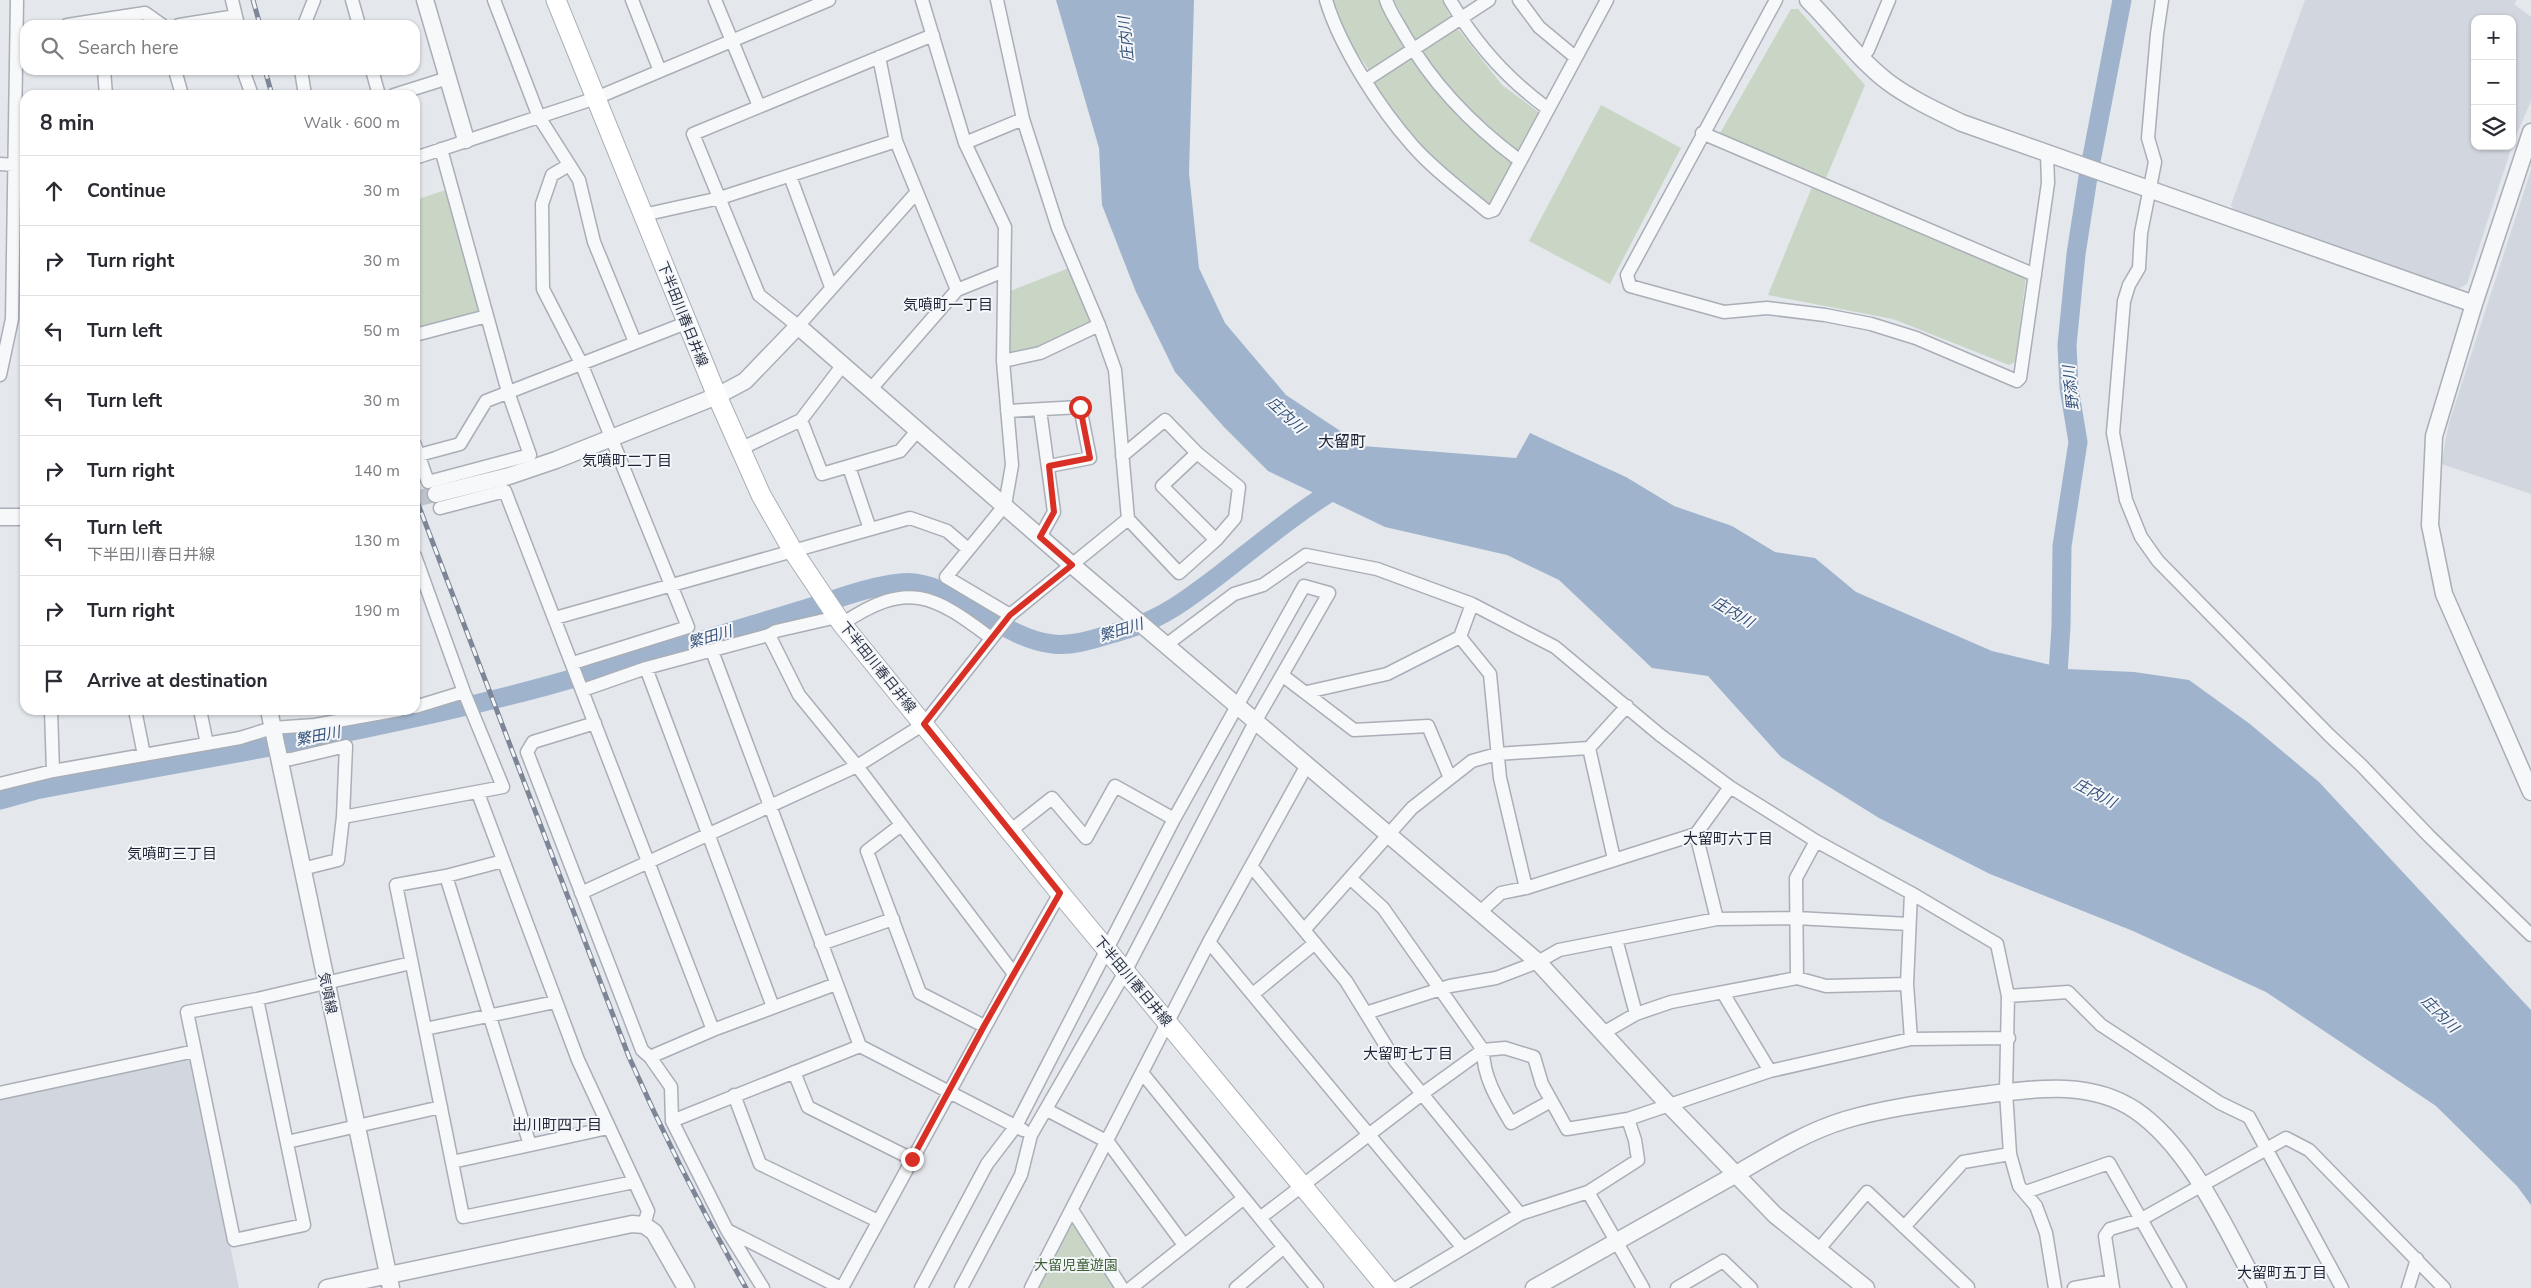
<!DOCTYPE html>
<meta charset="utf-8">
<style>
body{margin:0;font-family:"Nunito Sans","Noto Sans JP",sans-serif;background:#f7f7f7;color:#2b2b33}
.controls{position:absolute;right:15px;top:15px;display:grid;overflow:hidden;border-radius:10px;box-shadow:0 1px 4px #0004}
.controls button{width:45px;height:45px;display:grid;place-items:center;padding:0;border:0;border-bottom:1px solid #e1e1e2;background:#fff;color:#2b2b33;font:25px sans-serif}
.stop{position:absolute;width:15px;height:15px;margin:-11px;border:4px solid #d93025;border-radius:50%;background:#fff}
.stop.end{background:#d93025;border-color:#fff;box-shadow:0 1px 5px #0008}
.list{margin:0;padding:0;list-style:none}
h2{display:flex;justify-content:space-between;align-items:center;height:65px;margin:0;padding:0 20px;font-size:21px}
h2 small{font-size:16px;font-weight:400;color:#7c7c81}
.list li{display:grid;grid-template-columns:32px 1fr auto;gap:15px;align-items:center;box-sizing:border-box;height:70px;padding:0 20px;border-top:1px solid #e1e1e2}
.list b{display:block;font-size:19px;white-space:nowrap}
.list p{margin:0;font-size:16px;white-space:nowrap;color:#7c7c81}
.list em{font-size:16px;font-style:normal;color:#7c7c81}
.icon{flex:none;width:28px;height:28px;fill:none;stroke:currentColor;stroke-width:2;stroke-linecap:round;stroke-linejoin:round}
.map{position:relative;flex:none;width:2531px;height:1288px;overflow:hidden}
.search{position:absolute;background:#fff;box-shadow:0 1px 4px #0004;left:20px;top:20px;width:400px;height:55px;display:flex;align-items:center;gap:12px;box-sizing:border-box;padding:0 18px;border-radius:15px;color:#7c7c81;font-size:19px}
.panel{position:absolute;background:#fff;box-shadow:0 1px 4px #0004;left:20px;top:90px;width:400px;height:625px;border-radius:15px}
.map>svg:first-child{display:block}
.built{fill:#d2d6de}
.green{fill:#c9d6c5}
.water{fill:#9fb4cc}
.lines{fill:none;stroke-linecap:round;stroke-linejoin:round}
.river{stroke:#9fb4cc;stroke-width:19}
.tertiary-tunnel{stroke:#bfc3cb;stroke-width:16;stroke-dasharray:16 8;stroke-linecap:butt}
.minor-casing{stroke:#a9aeb7;stroke-width:15}
.tertiary-casing{stroke:#a9aeb7;stroke-width:19}
.secondary-casing{stroke:#a9aeb7;stroke-width:21}
.minor{stroke:#f7f8fa;stroke-width:12}
.tertiary{stroke:#f7f8fa;stroke-width:16}
.secondary{stroke:#fff;stroke-width:19}
.rail-casing{stroke:#7d8696;stroke-width:5}
.rail{stroke:#f4f6f9;stroke-width:3;stroke-dasharray:9;stroke-linecap:butt}
.route{stroke:#d93025;stroke-width:6}
.labels{text-anchor:middle;stroke-width:4;stroke-linejoin:round;paint-order:stroke}
.street-label{font-size:14px;fill:#2b3445;stroke:#f4f6f9}
.park-label{font-size:14px;fill:#3f6138;stroke:#f4f6f9}
.water-label{font-size:15px;font-style:italic;fill:#34527a;stroke:#f4f6f9}
.neighbourhood-label{font-size:15px;fill:#1d2536;stroke:#f4f6f9}
.quarter-label{font-size:16px;fill:#1d2536;stroke:#f4f6f9}
</style>
<div class="map">
<svg width="2531" height="1288" viewBox="0 0 2531 1288">
<rect width="100%" height="100%" fill="#e4e7ec"/>
<path class="built" d="M 2305,0 L 2517,0 L 2514,4 L 2531,17 L 2531,101 L 2512,145 L 2512,19 L 2475,19 L 2475,146 L 2512,146 L 2467,284 L 2458,289 L 2234,210 L 2231,205 Z
M 2531,170 L 2531,494 L 2441,464 L 2449,423 Z
M 188,1060 L 192,1063 L 239,1288 L 0,1288 L 0,1099 Z"/>
<path class="green" d="M 1331,0 L 1381,0 L 1404,49 L 1369,70 L 1350,43 Z
M 1394,0 L 1442,0 L 1452,20 L 1416,42 Z
M 1791,9 L 1798,9 L 1865,85 L 1824,183 L 1719,135 Z
M 1458,29 L 1502,85 L 1541,114 L 1520,153 L 1484,126 L 1451,91 L 1422,51 Z
M 1411,58 L 1457,116 L 1512,164 L 1490,207 L 1456,182 L 1396,121 L 1374,83 Z
M 1601,105 L 1681,148 L 1610,284 L 1529,241 Z
M 1812,187 L 2026,277 L 2015,362 L 2009,365 L 1893,319 L 1768,295 Z
M 446,190 L 479,309 L 477,313 L 415,330 L 415,200 Z
M 23,240 L 25,240 L 25,315 L 21,314 L 19,311 L 20,243 Z
M 1069,268 L 1092,321 L 1091,326 L 1046,350 L 1011,357 L 1007,353 L 1008,292 Z
M 1071,1223 L 1075,1223 L 1118,1288 L 1037,1288 Z"/>
<path class="water" d="M 1056,0 L 1194,0 L 1189,173 L 1199,268 L 1225,323 L 1286,395 L 1363,446 L 1516,458 L 1530,433 L 1626,477 L 1674,506 L 1732,526 L 1775,552 L 1815,558 L 1856,592 L 1992,651 L 2067,669 L 2134,672 L 2189,680 L 2250,724 L 2319,782 L 2531,1010 L 2531,1205 L 2517,1186 L 2436,1106 L 2266,992 L 2133,931 L 1990,874 L 1879,818 L 1781,757 L 1708,676 L 1652,668 L 1559,580 L 1507,555 L 1385,527 L 1268,471 L 1224,427 L 1175,372 L 1136,292 L 1102,205 L 1099,148 Z"/>
<g class="lines">
<path class="river" d="M 2057,691 L 2061,626 L 2062,546 L 2078,442 L 2069,388 L 2067,345 L 2076,254 L 2088,177 L 2122,0
M 0,800 L 36,790 C 208,757 381,731 550,685 C 633,662 716,636 798,611 C 829,602 868,586 900,583 C 951,577 999,639 1053,644 C 1077,647 1105,635 1128,629 C 1163,618 1189,598 1218,576 C 1258,545 1298,511 1342,485"/>
<path class="tertiary-tunnel" d="M 415,499 L 436,494"/>
<defs>
<path id="minor" d="M 232,0 L 238,25
M 352,0 L 359,25
M 494,0 L 539,117 L 579,180 L 594,242 L 635,342
M 632,0 L 660,71
M 715,0 L 759,106
M 922,0 L 965,143 L 1005,227 L 1003,361 L 1012,465 L 1005,505 L 946,577 L 1010,615
M 1326,0 C 1340,47 1380,109 1413,146 C 1435,171 1463,191 1488,212 L 1494,210 L 1607,0
M 1386,0 C 1390,12 1398,23 1404,34 C 1433,85 1472,125 1519,160
M 1450,0 C 1475,43 1507,79 1547,108
M 1519,0 L 1539,27 L 1575,57
M 1776,0 L 1627,275 L 1630,286 L 1724,312 L 1767,308 L 1825,315 L 1871,324 L 1916,338 L 2017,381 L 2020,378 L 2048,183 L 2047,153
M 2162,0 L 2157,34 L 2148,138 L 2155,162 L 2141,233 L 2139,268 L 2129,285 L 2124,301 L 2113,433 L 2126,500 L 2141,537 L 2158,561 L 2330,736 L 2362,766 L 2429,836 L 2531,935
M 67,25 L 145,13 L 162,25
M 179,25 L 236,16
M 304,25 L 314,0
M 879,57 L 896,141 L 957,290
M 1862,58 L 1868,50 L 1889,0
M 104,70 L 106,95
M 175,70 L 182,95
M 243,70 L 252,95
M 301,70 L 305,95
M 372,70 L 379,95
M 1366,80 L 1489,0
M 394,95 L 448,78
M 1702,133 L 2035,275
M 965,143 L 1023,119
M 415,158 L 596,98 L 829,0
M 0,164 L 14,165
M 569,165 L 552,175 L 542,204 L 543,289 L 581,363 L 688,627 L 573,663
M 790,176 L 831,287
M 916,193 L 798,326 L 759,295 L 693,134 L 933,35
M 643,215 L 720,198 L 896,141
M 415,335 L 487,316
M 1003,361 L 1040,353 L 1099,325
M 0,375 L 12,319 L 17,0
M 870,390 L 957,290 L 1004,271
M 1040,410 L 1054,512 L 1040,537
M 1007,411 L 1080,407 L 1090,458 L 1049,466
M 801,420 L 822,474 L 900,451 L 918,430
M 415,445 L 428,482 L 530,455 L 508,392 L 441,149
M 740,449 L 801,420 L 842,366
M 1197,453 L 1162,486 L 1216,540
M 419,455 L 460,444 L 486,401 L 686,323
M 1122,456 L 1165,420 L 1197,453 L 1239,487 L 1235,518 L 1216,540 L 1179,573 L 1128,519
M 849,467 L 870,529
M 440,508 L 505,491 L 713,1030
M 555,618 L 910,518 L 947,531 L 968,549
M 842,624 C 907,580 933,594 991,638
M 769,635 L 799,695 L 857,766 L 1014,974 L 842,1288
M 1460,637 L 1490,674 L 1500,778 L 1526,888
M 1166,645 L 1234,594 L 1263,585 L 1306,555 L 1377,569 L 1472,604 L 1555,647 L 1660,735 L 1730,787 L 1816,841 L 1911,893 L 1907,984 L 1911,1039
M 712,651 L 860,1046 L 1023,1130
M 646,668 L 773,1007
M 1282,675 L 1354,730 L 1428,726 L 1450,778
M 583,690 L 646,668 L 769,635 L 776,631 L 837,617
M 1307,692 L 1387,674 L 1460,637 L 1472,604
M 415,707 L 464,692
M 51,710 L 53,771
M 135,710 L 144,755
M 200,710 L 207,744
M 595,723 L 533,742 L 527,752 L 642,1050 L 650,1057 L 713,1030 L 836,984
M 1589,748 L 1614,859
M 279,760 L 291,759 L 346,746 L 343,817 L 338,860 L 302,869
M 0,784 L 53,771 L 240,738 L 272,728 L 315,725 L 399,710
M 478,793 L 578,1060 L 648,1211 L 644,1225
M 343,817 L 503,787 L 464,692 L 415,556
M 901,825 L 867,851 L 920,993 L 984,1026
M 1010,831 L 1052,798 L 1086,838 L 1115,786 L 1174,819
M 1696,834 L 1717,919
M 503,861 L 446,876 L 396,885 L 463,1217 L 634,1182
M 1252,867 L 1346,981 L 1396,1062 L 1520,1214
M 446,876 L 530,1145
M 1350,878 L 1383,908 L 1483,1050 C 1483,1077 1498,1101 1511,1123 L 1551,1101
M 581,893 L 857,766 L 924,724 L 1010,615 L 1128,519 L 1115,370 L 1099,325 L 1058,228 L 1023,119 L 997,0
M 1911,893 L 1997,944 L 2008,996 L 2006,1092 L 2010,1154 L 2019,1186 L 2036,1206 L 2046,1233 L 2055,1288
M 1480,912 L 1501,893 L 1526,888 L 1696,834 L 1730,787
M 1304,930 L 1412,808 L 1472,761 L 1497,754 L 1589,748 L 1627,706
M 1616,939 L 1636,1014
M 1209,942 L 1463,1248
M 821,944 L 893,919
M 1014,974 L 1060,893
M 1797,978 L 1796,878 L 1816,841
M 1723,993 L 1770,1071
M 1253,994 L 1315,943
M 2008,996 L 2068,992 L 2101,1025 L 2220,1103 L 2249,1117 L 2342,1288
M 257,999 L 304,1225 L 234,1240 L 187,1012 L 257,999 L 411,963
M 1366,1013 L 1450,986 L 1496,978 L 1538,962 L 1559,950 L 1717,919 L 1796,918 L 1909,924
M 425,1029 L 555,1002
M 1603,1033 L 1636,1014 L 1671,1002 L 1797,978 L 1826,986 L 1907,984
M 650,1057 L 671,1087 L 672,1121 L 727,1230 L 763,1288
M 794,1072 L 808,1107 L 912,1159
M 1143,1074 L 1317,1288
M 0,1093 L 195,1051
M 734,1095 L 760,1164 L 878,1221
M 1047,1110 L 1108,1142 L 1184,1245
M 672,1121 L 860,1046
M 287,1142 L 441,1107
M 452,1162 L 608,1128
M 1588,1192 L 1643,1288
M 2026,1192 L 2109,1163 L 2180,1288
M 1072,1210 L 1122,1288
M 1260,1218 L 1422,1094 L 1483,1050 L 1505,1048 L 1534,1057 L 1542,1084 L 1567,1129 L 1628,1119 L 1770,1071 L 1911,1039 L 2009,1038
M 1904,1227 L 1963,1162 L 2010,1154
M 727,1230 L 841,1288
M 1819,1249 L 1867,1192 L 1968,1287 L 1967,1288
M 921,1288 L 987,1164 L 1016,1126 L 1174,819 L 1304,586 L 1329,593 L 1255,722 L 1125,972 L 1031,1135 L 1021,1175 L 961,1288
M 1031,1288 L 1209,942 L 1307,765
M 1131,1288 L 1244,1198
M 1236,1288 L 1284,1247
M 1397,1288 L 1520,1214 L 1588,1192 L 1638,1160 L 1635,1140 L 1628,1119
M 1677,1288 L 1723,1261 L 1751,1288
M 2074,1288 L 2112,1281
M 2113,1288 L 2105,1236 L 2110,1229 L 2140,1220 L 2286,1138 L 2309,1150 L 2444,1288
M 2408,1288 L 2417,1259"/>
<path id="tertiary" d="M 425,0 L 466,140
M 1808,0 C 1835,27 1858,59 1888,82 C 1911,99 1937,111 1962,123 L 2474,304
M 2531,132 L 2474,304 L 2434,436 L 2430,525 L 2444,594 L 2531,792
M 436,494 L 509,476 L 556,460 L 717,396 L 745,381 L 798,326 L 1072,565 L 1538,962 L 1668,1104 L 1775,1215 L 1866,1288
M 0,517 L 25,517
M 269,710 L 391,1288
M 327,1288 L 632,1224 L 644,1225 L 654,1232 L 686,1288
M 1534,1288 C 1597,1252 1661,1217 1724,1181 C 1763,1159 1802,1133 1845,1120 C 1892,1106 1942,1101 1991,1094 C 2039,1088 2092,1081 2135,1110 C 2191,1148 2226,1230 2258,1288"/>
<path id="secondary" d="M 556,0 L 717,396 L 761,495 L 793,551 L 842,624 L 1060,893 L 1387,1288"/>
</defs>
<use href="#minor" class="minor-casing"/>
<use href="#tertiary" class="tertiary-casing"/>
<use href="#secondary" class="secondary-casing"/>
<use href="#minor" class="minor"/>
<use href="#tertiary" class="tertiary"/>
<use href="#secondary" class="secondary"/>
<defs>
<path id="rail" d="M 253,0 L 260,25
M 265,70 L 272,95
M 415,496 L 629,1057 C 664,1136 703,1213 746,1288"/>
</defs>
<use href="#rail" class="rail-casing"/>
<use href="#rail" class="rail"/>
</g>
<g class="lines">
<path class="route" d="M 912,1159 L 984,1026 L 1060,893 L 924,724 L 1010,615 L 1072,565 L 1040,537 L 1054,512 L 1049,466 L 1090,458 L 1080,407"/>
</g>
<g class="labels">
<g class="street-label">
<text transform="translate(683 314) rotate(68)" y="5">下半田川春日井線</text>
<text transform="translate(878 667) rotate(51)" y="5">下半田川春日井線</text>
<text transform="translate(1133 981) rotate(50)" y="5">下半田川春日井線</text>
<text transform="translate(328 993) rotate(78)" y="5">気噴線</text>
</g>
<g class="park-label">
<text x="1076" y="1270">大留児童遊園</text>
</g>
<g class="water-label">
<text transform="translate(1126 39) rotate(-95)" y="5">庄内川</text>
<text transform="translate(2071 388) rotate(-96)" y="5">野添川</text>
<text transform="translate(1286 415) rotate(43)" y="5">庄内川</text>
<text transform="translate(1733 612) rotate(31)" y="5">庄内川</text>
<text transform="translate(1121 630) rotate(-17)" y="5">繁田川</text>
<text transform="translate(710 637) rotate(-16)" y="5">繁田川</text>
<text transform="translate(318 736) rotate(-11)" y="5">繁田川</text>
<text transform="translate(2095 793) rotate(28)" y="5">庄内川</text>
<text transform="translate(2440 1014) rotate(45)" y="5">庄内川</text>
</g>
<g class="neighbourhood-label">
<text x="948" y="310">気噴町一丁目</text>
<text x="627" y="466">気噴町二丁目</text>
<text x="1728" y="844">大留町六丁目</text>
<text x="172" y="859">気噴町三丁目</text>
<text x="1408" y="1059">大留町七丁目</text>
<text x="557" y="1130">出川町四丁目</text>
<text x="2282" y="1278">大留町五丁目</text>
</g>
<g class="quarter-label">
<text x="1342" y="447">大留町</text>
</g>
</g>
</svg>
<div class="controls">
<button>+</button>
<button>−</button>
<button><svg class="icon" aria-label="layers" viewBox="0 0 24 24"><path d="M12 4l9 5-9 5-9-5zM3 14l9 5 9-5"/></svg></button>
</div>
<div class="stop" style="left:1080px;top:407px"></div>
<div class="stop end" style="left:912px;top:1159px"></div>
<div class="search"><svg class="icon" aria-label="search" viewBox="0 0 24 24"><circle cx="10" cy="10" r="6"/><path d="M15 15l6 6"/></svg>Search here</div>
<section class="panel">
<h2>8 min<small>Walk · 600 m</small></h2>
<ul class="list">
<li><svg class="icon" aria-label="ahead" viewBox="0 0 24 24"><path d="M12 20V5M6 11l6-6 6 6"/></svg><div><b>Continue</b></div><em>30 m</em></li>
<li><svg class="icon" aria-label="right" viewBox="0 0 24 24"><path d="M7 20v-9h11M14 6l5 5-5 5"/></svg><div><b>Turn right</b></div><em>30 m</em></li>
<li><svg class="icon" aria-label="left" viewBox="0 0 24 24"><path d="M17 20v-9H6M10 6l-5 5 5 5"/></svg><div><b>Turn left</b></div><em>50 m</em></li>
<li><svg class="icon" aria-label="left" viewBox="0 0 24 24"><path d="M17 20v-9H6M10 6l-5 5 5 5"/></svg><div><b>Turn left</b></div><em>30 m</em></li>
<li><svg class="icon" aria-label="right" viewBox="0 0 24 24"><path d="M7 20v-9h11M14 6l5 5-5 5"/></svg><div><b>Turn right</b></div><em>140 m</em></li>
<li><svg class="icon" aria-label="left" viewBox="0 0 24 24"><path d="M17 20v-9H6M10 6l-5 5 5 5"/></svg><div><b>Turn left</b><p>下半田川春日井線</p></div><em>130 m</em></li>
<li><svg class="icon" aria-label="right" viewBox="0 0 24 24"><path d="M7 20v-9h11M14 6l5 5-5 5"/></svg><div><b>Turn right</b></div><em>190 m</em></li>
<li><svg class="icon" aria-label="arrive" viewBox="0 0 24 24"><path d="M6 21V4h12l-3 4 3 4H6"/></svg><div><b>Arrive at destination</b></div></li>
</ul>
</section>
</div>
